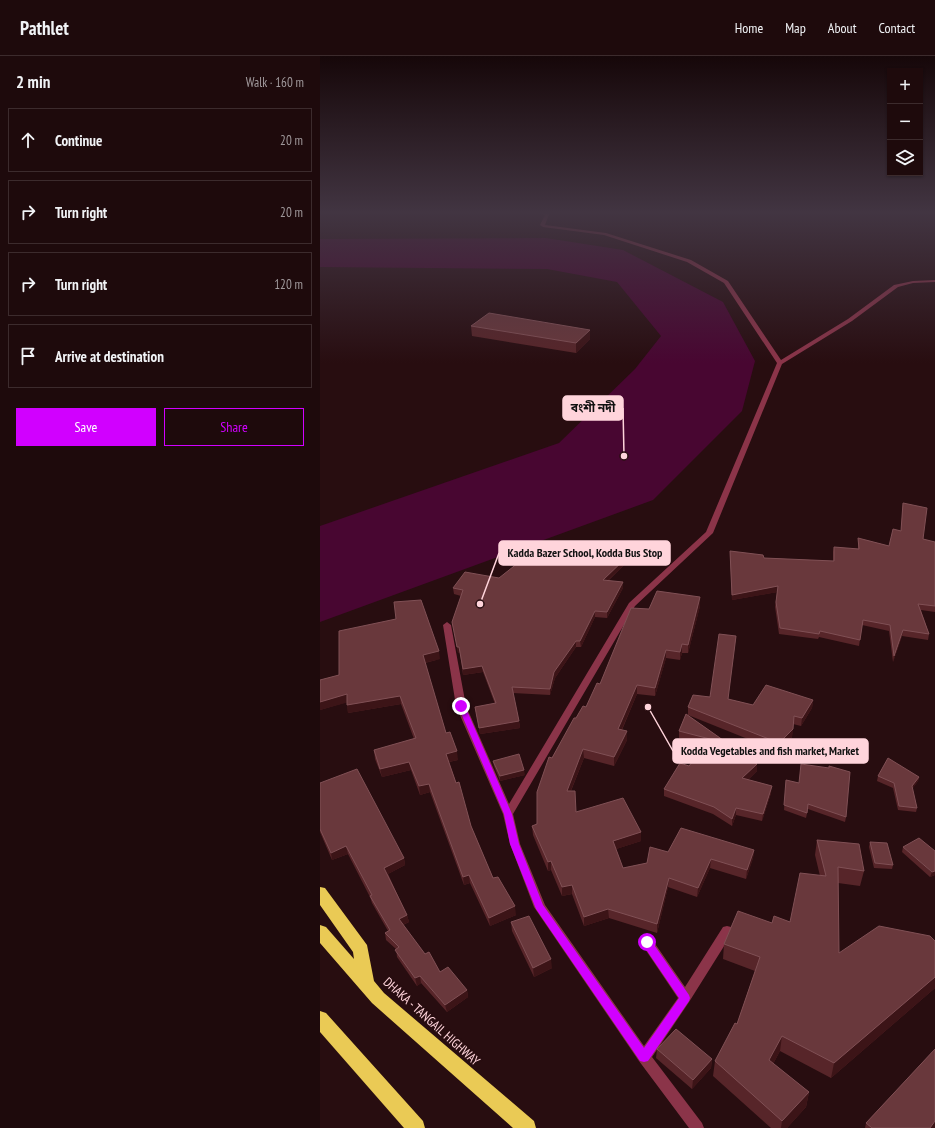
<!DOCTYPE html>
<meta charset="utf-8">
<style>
body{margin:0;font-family:"PT Sans Narrow","Noto Sans Bengali",sans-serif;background:#261315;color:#f1f3f6}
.controls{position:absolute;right:12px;top:12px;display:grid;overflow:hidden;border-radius:0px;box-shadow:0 1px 3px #0004}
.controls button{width:36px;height:36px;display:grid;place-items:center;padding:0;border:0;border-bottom:1px solid #3c2b2d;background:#1e0a0c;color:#f1f3f6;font:20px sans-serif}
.stop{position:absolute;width:12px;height:12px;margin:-9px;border:3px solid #d100ff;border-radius:50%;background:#fff}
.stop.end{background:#d100ff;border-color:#fff;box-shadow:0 1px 4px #0008}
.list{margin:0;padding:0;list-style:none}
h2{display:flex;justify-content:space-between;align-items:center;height:52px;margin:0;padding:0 16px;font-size:17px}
h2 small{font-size:13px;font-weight:400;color:#a19a9d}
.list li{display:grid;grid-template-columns:26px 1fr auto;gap:12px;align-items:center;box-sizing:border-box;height:64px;margin:0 8px 8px;padding:0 8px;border:1px solid #3c2b2d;border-radius:0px}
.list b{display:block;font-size:15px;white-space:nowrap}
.list em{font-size:13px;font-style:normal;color:#a19a9d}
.actions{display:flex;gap:8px;padding:12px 16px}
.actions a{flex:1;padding:9px 0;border:1px solid #d100ff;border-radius:0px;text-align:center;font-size:14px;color:#d100ff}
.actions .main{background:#d100ff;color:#fff}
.icon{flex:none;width:22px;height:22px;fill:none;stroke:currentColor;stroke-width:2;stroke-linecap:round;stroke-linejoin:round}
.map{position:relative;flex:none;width:615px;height:1072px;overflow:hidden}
header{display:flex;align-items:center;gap:24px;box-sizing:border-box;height:56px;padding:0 20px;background:#1e0a0c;border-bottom:1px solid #3c2b2d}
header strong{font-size:19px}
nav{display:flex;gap:22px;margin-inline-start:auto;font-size:14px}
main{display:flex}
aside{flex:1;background:#1e0a0c}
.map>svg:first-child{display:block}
.water{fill:#480631}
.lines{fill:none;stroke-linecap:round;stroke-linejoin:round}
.minor{fill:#8b3449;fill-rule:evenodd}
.trunk{fill:#eaca55;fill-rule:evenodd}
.wall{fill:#572529}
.shaded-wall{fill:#3c1417}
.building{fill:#69383c;stroke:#805055}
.route{fill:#d100ff}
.labels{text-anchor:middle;stroke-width:4;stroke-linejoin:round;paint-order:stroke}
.near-street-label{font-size:13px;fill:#ffd4db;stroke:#280d10}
.leader{fill:none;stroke:#ffd4db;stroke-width:1.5}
.callout-dot{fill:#ffd4db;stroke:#280d10;stroke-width:1.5}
.callout{fill:#ffd4db;stroke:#ffd4db;stroke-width:1.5}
.callout-label{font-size:12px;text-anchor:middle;font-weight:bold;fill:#111}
</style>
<header>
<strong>Pathlet</strong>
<nav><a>Home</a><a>Map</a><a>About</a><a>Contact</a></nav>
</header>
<main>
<aside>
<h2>2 min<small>Walk · 160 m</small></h2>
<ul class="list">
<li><svg class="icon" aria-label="ahead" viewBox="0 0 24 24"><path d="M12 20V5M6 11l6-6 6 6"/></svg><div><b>Continue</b></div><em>20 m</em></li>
<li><svg class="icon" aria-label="right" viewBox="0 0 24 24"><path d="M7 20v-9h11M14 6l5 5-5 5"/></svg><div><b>Turn right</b></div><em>20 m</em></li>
<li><svg class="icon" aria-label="right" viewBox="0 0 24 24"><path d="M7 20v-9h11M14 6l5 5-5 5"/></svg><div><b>Turn right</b></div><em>120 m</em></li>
<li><svg class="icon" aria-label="arrive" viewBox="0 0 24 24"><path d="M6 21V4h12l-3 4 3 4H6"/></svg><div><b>Arrive at destination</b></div></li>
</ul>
<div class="actions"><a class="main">Save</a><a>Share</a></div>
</aside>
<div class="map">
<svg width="615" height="1072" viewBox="0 0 615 1072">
<rect width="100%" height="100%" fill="#280d10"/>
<path class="water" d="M 226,182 L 303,194 L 403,246 L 435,305 L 422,355 L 333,444 L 0,566 L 0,470 L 239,387 L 315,313 L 341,280 L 297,226 L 227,213 L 0,211 L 0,183 Z"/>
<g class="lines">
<path class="minor" d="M 219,157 L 225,157 L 229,158 L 225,169 L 286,177 L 371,204 L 408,225 L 461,304 L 528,263 L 574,229 L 593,225 L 615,224 L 615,226 L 593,227 L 578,231 L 532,265 L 462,308 L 393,477 L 315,550 L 193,758 L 200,788 L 225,849 L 324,990 L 358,942 L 323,890 L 321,886 L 323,882 L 327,881 L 331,882 L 365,931 L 403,871 L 407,870 L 411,871 L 413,875 L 411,879 L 369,946 L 332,1001 L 382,1067 L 384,1072 L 369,1072 L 319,1005 L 214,851 L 190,788 L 183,758 L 136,650 L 123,569 L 127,566 L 131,569 L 146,650 L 189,748 L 309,547 L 386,476 L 457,307 L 404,227 L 367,206 L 284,179 L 223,171 L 220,169 L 225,159 Z"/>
<path class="trunk" d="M 0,831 L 5,832 L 47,889 L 54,925 L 64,937 L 214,1065 L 216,1072 L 193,1072 L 52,947 L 0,887 L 0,869 L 6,871 L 34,903 L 33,896 L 0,849 Z
M 0,955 L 6,957 L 103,1065 L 105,1072 L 84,1072 L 0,976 Z"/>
</g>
<path class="wall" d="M 151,270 L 270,283 L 256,297 L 152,280 Z
M 583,447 L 603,483 L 615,486 L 615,556 L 601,554 L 609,578 L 608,584 L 582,580 L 573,606 L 569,575 L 542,569 L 539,590 L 499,581 L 498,583 L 459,578 L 455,551 L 457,536 L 412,544 L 410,501 L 410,495 L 444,502 L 513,505 L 513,496 L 514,491 L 538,493 L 538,482 L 569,490 L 581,475 Z
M 252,496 L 307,506 L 289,524 L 303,532 L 287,562 L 275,561 L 261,591 L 256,591 L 235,622 L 230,639 L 193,637 L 199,665 L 200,672 L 160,678 L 155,651 L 175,648 L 163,616 L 143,619 L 140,597 L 138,597 L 132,566 L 141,540 L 134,538 L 133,532 L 179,522 Z
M 380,550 L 368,597 L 362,597 L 360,604 L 346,602 L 335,640 L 317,638 L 302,674 L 307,684 L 294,710 L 264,702 L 251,735 L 256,756 L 321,776 L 321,785 L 296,793 L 303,812 L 327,807 L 348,796 L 434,794 L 433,802 L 426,823 L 390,812 L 377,841 L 348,831 L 337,877 L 289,862 L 264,870 L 252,838 L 242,840 L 231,814 L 228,815 L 213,779 L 212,770 L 217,768 L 232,702 L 256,662 L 266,651 L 280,628 L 329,553 Z
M 416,580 L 408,643 L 433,649 L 493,644 L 492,652 L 481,670 L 473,668 L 472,681 L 458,695 L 368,659 L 368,651 L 390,641 Z
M 120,603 L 105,607 L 126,677 L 138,704 L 129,706 L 151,770 L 173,822 L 196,859 L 170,870 L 150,827 L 144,829 L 110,736 L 100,739 L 91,714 L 62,721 L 55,703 L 54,694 L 94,683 L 81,648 L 28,657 L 27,646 L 0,654 L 0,624 L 19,619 Z
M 366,658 L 437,708 L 437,715 L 428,724 L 451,737 L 442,765 L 416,759 L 412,770 L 393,758 L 344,740 L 344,733 L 369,710 L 386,689 L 359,682 L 359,675 Z
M 173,705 L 205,719 L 180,725 L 174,710 Z
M 509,710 L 526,761 L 525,766 L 488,753 L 486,762 L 464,754 L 466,724 L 479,727 L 509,712 Z
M 558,720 L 599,721 L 598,725 L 592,733 L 597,752 L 596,756 L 578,754 L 573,732 L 557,725 Z
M 0,727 L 84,802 L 85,809 L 68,818 L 87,859 L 89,866 L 83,869 L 105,898 L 120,916 L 147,934 L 148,941 L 127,956 L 101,927 L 97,930 L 77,901 L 76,893 L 66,884 L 65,877 L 68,875 L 52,847 L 50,841 L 28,798 L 12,804 L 0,776 Z
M 497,784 L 544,815 L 540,830 L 518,827 L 519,897 L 615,885 L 615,932 L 511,1022 L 460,995 L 453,1008 L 489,1036 L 486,1051 L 467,1072 L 451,1072 L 393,1020 L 395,1005 L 417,968 L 435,915 L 403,903 L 404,888 L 452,867 L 470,866 L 500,820 L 495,799 Z
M 550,786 L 573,809 L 572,813 L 554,812 L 549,791 Z
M 583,791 L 615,819 L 610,821 L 582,796 Z
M 191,866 L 232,912 L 214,921 L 192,875 Z
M 337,993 L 392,1003 L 391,1012 L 372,1033 L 336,1002 Z
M 615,994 L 615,1071 L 614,1072 L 545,1072 L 546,1067 Z"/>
<path class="shaded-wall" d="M 270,274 L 270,283 L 256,297 L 256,287 Z
M 252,491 L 252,497 L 249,496 Z
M 307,501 L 307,506 L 283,529 L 283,524 Z
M 303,526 L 303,532 L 287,562 L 287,556 Z
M 458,530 L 458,536 L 412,544 L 412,539 Z
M 380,541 L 380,550 L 368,597 L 368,589 Z
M 275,555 L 275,561 L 261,591 L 260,585 Z
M 583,574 L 582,580 L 573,606 L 574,600 Z
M 256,585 L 256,591 L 235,622 L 230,639 L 230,633 L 234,616 Z
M 362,588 L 362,597 L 360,604 L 360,596 Z
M 137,591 L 139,591 L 140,597 L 138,597 Z
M 346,594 L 346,602 L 335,640 L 335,632 Z
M 119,595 L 120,603 L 104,607 L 103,599 Z
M 162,610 L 163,616 L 143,619 L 143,613 Z
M 317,629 L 317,638 L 298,682 L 298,673 Z
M 27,638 L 29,646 L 0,654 L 0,646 Z
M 80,640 L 81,648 L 28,657 L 27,649 Z
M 493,644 L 492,652 L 481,670 L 482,662 Z
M 199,665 L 200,672 L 160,678 L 159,672 Z
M 473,673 L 472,681 L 458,695 L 459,687 Z
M 307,675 L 307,684 L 294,710 L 294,701 Z
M 263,693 L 264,702 L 247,744 L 247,735 Z
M 137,695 L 138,704 L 128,706 L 126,698 Z
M 89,706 L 91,714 L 62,721 L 60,713 Z
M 437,708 L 437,715 L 422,730 L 422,722 Z
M 204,714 L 205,719 L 180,725 L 180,720 Z
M 599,721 L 598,725 L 591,735 L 592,730 Z
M 109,728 L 110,736 L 100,739 L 99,730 Z
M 452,730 L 451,737 L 442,765 L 443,758 Z
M 416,752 L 416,759 L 412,770 L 412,763 Z
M 321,776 L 321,785 L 293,794 L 293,785 Z
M 26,790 L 28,798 L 12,804 L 11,797 Z
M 434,794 L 433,802 L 426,823 L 427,814 Z
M 84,802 L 85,809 L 66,819 L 64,812 Z
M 391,803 L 390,812 L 377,841 L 378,832 Z
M 231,805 L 231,814 L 228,815 L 228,806 Z
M 615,815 L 615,819 L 610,821 L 612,816 Z
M 149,819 L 150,827 L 144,829 L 143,821 Z
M 349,822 L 348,831 L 337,877 L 337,868 Z
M 252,829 L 252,838 L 242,840 L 242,831 Z
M 195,850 L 196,859 L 170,870 L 169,862 Z
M 288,853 L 289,862 L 264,870 L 264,861 Z
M 87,859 L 89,866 L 80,870 L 79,863 Z
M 231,903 L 232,912 L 214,921 L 213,912 Z
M 100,920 L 101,927 L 97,930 L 95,922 Z
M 615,921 L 615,932 L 511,1022 L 514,1007 Z
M 147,934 L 148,941 L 127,956 L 125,949 Z
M 462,980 L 460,995 L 447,1019 L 449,1004 Z
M 392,1003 L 391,1012 L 372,1033 L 373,1024 Z
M 489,1036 L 486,1051 L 467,1072 L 461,1072 L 462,1065 Z
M 615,1065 L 615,1071 L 614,1072 L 610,1072 Z"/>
<path class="building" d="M 169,257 L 270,274 L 256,287 L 151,270 Z
M 583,447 L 607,452 L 603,483 L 615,486 L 615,550 L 598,548 L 609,578 L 583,574 L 574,600 L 570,569 L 543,564 L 540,584 L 500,575 L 499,578 L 460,572 L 456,546 L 458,530 L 412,539 L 410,495 L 443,499 L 444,502 L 514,505 L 514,491 L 539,493 L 538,482 L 569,490 L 573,473 L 581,475 Z
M 230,488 L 252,491 L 249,496 L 307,501 L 283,524 L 303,526 L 287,556 L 275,555 L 260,585 L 256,585 L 234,616 L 230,633 L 192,631 L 199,665 L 159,672 L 155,651 L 176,647 L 162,610 L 143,613 L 139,591 L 137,591 L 132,566 L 143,534 L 133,532 L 145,516 L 179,522 L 203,503 L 217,509 Z
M 337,535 L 380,541 L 368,589 L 362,588 L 360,596 L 346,594 L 335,632 L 317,629 L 298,673 L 307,675 L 294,701 L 263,693 L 247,735 L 255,735 L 256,756 L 303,742 L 321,776 L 293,785 L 303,812 L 327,807 L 330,791 L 348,796 L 361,772 L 434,794 L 427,814 L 391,803 L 378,832 L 349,822 L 337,868 L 288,853 L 264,861 L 252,829 L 242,831 L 231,805 L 228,806 L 212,770 L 217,768 L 217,736 L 229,701 L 232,702 L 254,662 L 256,662 L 263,650 L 266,651 L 277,627 L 280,628 L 311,552 L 329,553 Z
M 101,544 L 119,595 L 103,599 L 126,677 L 130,676 L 137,695 L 126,698 L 136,727 L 139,726 L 151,770 L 173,822 L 178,821 L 195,850 L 169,862 L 149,819 L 143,821 L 109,728 L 99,730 L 89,706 L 60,713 L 54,694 L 96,682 L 80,640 L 27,649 L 27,638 L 0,646 L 0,624 L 19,619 L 19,575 L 76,563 L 74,546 Z
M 399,578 L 416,580 L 408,643 L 433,649 L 446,629 L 493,644 L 482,662 L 474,660 L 473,673 L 459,687 L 368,651 L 373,639 L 390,641 Z
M 366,658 L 437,708 L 422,722 L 452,730 L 443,758 L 416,752 L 412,763 L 394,751 L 344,733 L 360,707 L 369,710 L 390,683 L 359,675 Z
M 199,698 L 204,714 L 180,720 L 173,705 Z
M 568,702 L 599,721 L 592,730 L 597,752 L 579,750 L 574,727 L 558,720 Z
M 481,708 L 509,712 L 509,710 L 530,716 L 526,761 L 488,748 L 487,757 L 464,749 L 466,724 L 479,727 Z
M 37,713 L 84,802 L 64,812 L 87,859 L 79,863 L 105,898 L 109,896 L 120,916 L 128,911 L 147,934 L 125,949 L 100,920 L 95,922 L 75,894 L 79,891 L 65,877 L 70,874 L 50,840 L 52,839 L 26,790 L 11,797 L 0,773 L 0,727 Z
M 599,782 L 615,795 L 615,815 L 612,816 L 583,791 Z
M 497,784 L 539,788 L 544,815 L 518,811 L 519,897 L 559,870 L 610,880 L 615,885 L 615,921 L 514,1007 L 462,980 L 449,1004 L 489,1036 L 462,1065 L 395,1005 L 415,967 L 417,968 L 440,901 L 404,888 L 418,855 L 452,867 L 454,860 L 470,866 L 480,817 L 506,820 Z
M 550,786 L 567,787 L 573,809 L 555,807 Z
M 209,860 L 231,903 L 213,912 L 191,866 Z
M 356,973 L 392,1003 L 373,1024 L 337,993 Z
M 615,993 L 615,1065 L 610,1072 L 552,1072 L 546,1067 Z"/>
<linearGradient id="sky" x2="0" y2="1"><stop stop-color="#160709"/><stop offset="0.51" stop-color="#423542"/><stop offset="1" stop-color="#423542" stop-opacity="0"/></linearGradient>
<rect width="615" height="307" fill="url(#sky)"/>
<path class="route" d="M 141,647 L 145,650 L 192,758 L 199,788 L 223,849 L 324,992 L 359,942 L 323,889 L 323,883 L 330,883 L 369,939 L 370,942 L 369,945 L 328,1005 L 324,1006 L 320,1005 L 216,853 L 190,788 L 184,758 L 138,650 Z"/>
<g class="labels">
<g class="near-street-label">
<text transform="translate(112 965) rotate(42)" y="5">DHAKA - TANGAIL HIGHWAY</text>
</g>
</g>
<path class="leader" d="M304 400L303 352M160 548L179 497M328 651L353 695"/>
<g class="callout-dot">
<circle cx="304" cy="400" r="4"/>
<circle cx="160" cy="548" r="4"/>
<circle cx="328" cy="651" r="4"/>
</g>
<g class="callout">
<rect x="243" y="340" width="60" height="24" rx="4"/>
<rect x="179" y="485" width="171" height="24" rx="4"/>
<rect x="353" y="683" width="195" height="24" rx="4"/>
</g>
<g class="callout-label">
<text x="273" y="356">বংশী নদী</text>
<text x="265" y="501">Kadda Bazer School, Kodda Bus Stop</text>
<text x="450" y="699">Kodda Vegetables and fish market, Market</text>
</g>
</svg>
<div class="controls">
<button>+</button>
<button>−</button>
<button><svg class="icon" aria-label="layers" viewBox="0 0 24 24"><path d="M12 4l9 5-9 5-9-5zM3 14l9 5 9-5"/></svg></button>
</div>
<div class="stop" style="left:327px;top:886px"></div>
<div class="stop end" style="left:141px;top:650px"></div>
</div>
</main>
